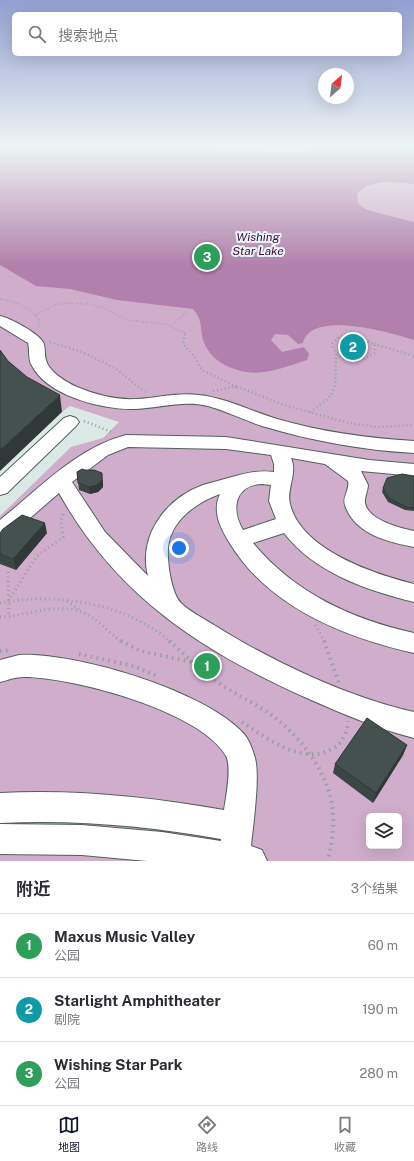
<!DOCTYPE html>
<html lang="zh">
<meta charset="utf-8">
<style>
body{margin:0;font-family:"Public Sans","Noto Sans SC",sans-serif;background:#f2f2f3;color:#2b2b33}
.controls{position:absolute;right:12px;bottom:12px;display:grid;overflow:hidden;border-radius:6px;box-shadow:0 4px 16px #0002}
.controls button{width:36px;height:36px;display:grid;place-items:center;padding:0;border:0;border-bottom:1px solid #e1e1e2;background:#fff;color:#2b2b33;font:20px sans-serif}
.compass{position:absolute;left:318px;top:68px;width:36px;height:36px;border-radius:50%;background:#fff;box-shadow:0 4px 16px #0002;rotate:28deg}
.you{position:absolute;left:179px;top:548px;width:14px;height:14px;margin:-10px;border:3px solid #fff;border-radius:50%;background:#1a73e8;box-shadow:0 0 0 6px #1a73e833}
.badge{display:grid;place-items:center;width:26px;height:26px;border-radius:50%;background:#111827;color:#fff;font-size:13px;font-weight:700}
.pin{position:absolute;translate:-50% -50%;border:2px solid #fff;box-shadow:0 1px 4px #0006}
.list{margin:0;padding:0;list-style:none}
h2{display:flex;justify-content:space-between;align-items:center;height:52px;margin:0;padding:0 16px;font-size:17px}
h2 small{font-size:13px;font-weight:400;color:#7c7c81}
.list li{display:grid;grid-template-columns:26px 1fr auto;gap:12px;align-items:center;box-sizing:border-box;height:64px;padding:0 16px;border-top:1px solid #e1e1e2}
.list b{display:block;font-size:15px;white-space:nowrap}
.list p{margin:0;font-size:13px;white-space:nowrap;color:#7c7c81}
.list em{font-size:13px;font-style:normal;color:#7c7c81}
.icon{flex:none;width:22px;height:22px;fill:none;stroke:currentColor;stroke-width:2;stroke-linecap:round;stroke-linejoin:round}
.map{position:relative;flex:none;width:414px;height:861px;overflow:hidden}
.search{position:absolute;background:#fff;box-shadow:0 4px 16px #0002;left:12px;right:12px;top:12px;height:44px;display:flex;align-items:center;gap:10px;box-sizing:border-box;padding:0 14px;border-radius:6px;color:#7c7c81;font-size:15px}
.sheet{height:244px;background:#fff}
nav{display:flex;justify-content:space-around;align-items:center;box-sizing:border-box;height:56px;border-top:1px solid #e1e1e2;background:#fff;font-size:11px;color:#7c7c81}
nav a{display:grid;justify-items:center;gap:2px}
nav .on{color:#111827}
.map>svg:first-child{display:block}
.green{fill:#d0adcb;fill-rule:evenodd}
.water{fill:#b280ac}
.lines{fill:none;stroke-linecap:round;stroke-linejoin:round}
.minor-casing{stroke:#535f5d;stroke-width:2}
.path-far3{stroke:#94a09e;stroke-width:2;stroke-dasharray:0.5 2;stroke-linecap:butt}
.path-far2{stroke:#94a09e;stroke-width:2.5;stroke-dasharray:1 3;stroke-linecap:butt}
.path-far1{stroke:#94a09e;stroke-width:3;stroke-dasharray:1 3.5;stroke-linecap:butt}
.path{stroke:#94a09e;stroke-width:4;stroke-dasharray:1.5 4.5;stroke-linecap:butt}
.minor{fill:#fff;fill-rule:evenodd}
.wall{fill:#3b4644}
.shaded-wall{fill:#303937}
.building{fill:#45514f;stroke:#303937}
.labels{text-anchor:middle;stroke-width:4;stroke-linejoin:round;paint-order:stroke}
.far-water-label{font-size:12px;font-style:italic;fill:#470844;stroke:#e7f6f4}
</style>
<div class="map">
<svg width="414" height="861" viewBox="0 0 414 861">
<rect width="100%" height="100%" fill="#dae9e6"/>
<path class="green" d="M 0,146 L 414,146 L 414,861 L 0,861 L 0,516 L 71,447 L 103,438 L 119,422 L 70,406 L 62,412 L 0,361 ZM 369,816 L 399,816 L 399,846 L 369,846 Z"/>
<path class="water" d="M 0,146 L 159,146 L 228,151 L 311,153 L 312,146 L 353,149 L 414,150 L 414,184 C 396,182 371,178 357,194 L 358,203 L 365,209 L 378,213 L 414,222 L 414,340 C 392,333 311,309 303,343 L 298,344 L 288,335 L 275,334 L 271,340 L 282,352 L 304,347 L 309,354 L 307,360 C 278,369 257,380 227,366 C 218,362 210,355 205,345 C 199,331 204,321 193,309 L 117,300 L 70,289 L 36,286 L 0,265 Z"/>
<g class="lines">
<defs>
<path id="minor" d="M 0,316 C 10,318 38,333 43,342 C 46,348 44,354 46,360 C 49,372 66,382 77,387 C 96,395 116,400 136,399 C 157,398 178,392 199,395 C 226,398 251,411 277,419 C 322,432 367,438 414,441 L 414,453 C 362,450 312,441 262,426 C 244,420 226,411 208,406 C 183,400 160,408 135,409 C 103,410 46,396 31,364 C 28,357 30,350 28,343 L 0,326 Z
M 70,416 L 76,418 L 79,422 L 76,426 L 7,493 L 0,495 L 0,477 L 64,418 Z
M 126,435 L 226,437 L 369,460 L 414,464 L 414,476 L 361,471 L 368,485 C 368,491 364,497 365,503 C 368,520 400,528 414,531 L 414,547 C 388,542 354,534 345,505 C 342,497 350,490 348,481 L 325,464 L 291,458 C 298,474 286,488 290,504 C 301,550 374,574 414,584 L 414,602 C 366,590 315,573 284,533 L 253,543 C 295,593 351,619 414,633 L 414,653 C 343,637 268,607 229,542 C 220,527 212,511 220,494 C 197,502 170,521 168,548 C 167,561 171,593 181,603 C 190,612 203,618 214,625 C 271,661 348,697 414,712 L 414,738 C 378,729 343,714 309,699 C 203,652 117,597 59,493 L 7,538 L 0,540 L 0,520 C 39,489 76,448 126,435 ZM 128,447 L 226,449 L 271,455 L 274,464 L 274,472 C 259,470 247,473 232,477 C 222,480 213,482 203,485 C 165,499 138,536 148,576 L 105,532 L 72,482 L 108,455 ZM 262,484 L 271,485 L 269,501 L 276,519 L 243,530 C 231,510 234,485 262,484 Z
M 19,655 C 75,652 206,691 244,734 C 249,740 252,748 254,755 C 261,772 253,825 251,846 L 262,850 L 267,861 L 147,861 L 82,855 L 0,854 L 0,824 L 82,825 L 162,832 L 221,841 L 221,839 C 148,826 75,819 0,823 L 0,793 C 76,789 150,797 224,810 C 226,797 232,767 226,756 C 201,711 72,677 24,677 C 15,677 8,680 0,682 L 0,660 Z"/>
</defs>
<use href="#minor" class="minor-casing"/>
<path class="path-far3" d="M 0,299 C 16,301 28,307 39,319 L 38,329
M 35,315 L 55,305 L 69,303 L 90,304 L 107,309 L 125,320 L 165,324 L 185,333 L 185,335
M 172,325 L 188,311"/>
<path class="path-far2" d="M 185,334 L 183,344 L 194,356 L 202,370 L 237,387
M 345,336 L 359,337 L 375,345 L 375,353 C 361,362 336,364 332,344 L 339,337 Z
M 50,342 L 82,352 L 115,368 L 145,392
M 374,344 L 414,356
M 213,391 L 232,387 L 241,388 L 284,405 L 349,423 L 377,427 L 414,425
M 310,412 C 340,393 335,387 336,354
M 84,421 L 114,433"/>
<path class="path-far1" d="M 8,572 L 9,617
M 8,601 L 37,556 L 63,537 L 61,521 L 64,511
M 67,601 L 80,610
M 0,603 C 57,592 125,603 171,642
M 0,617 C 28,616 61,600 88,615 C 101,622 110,634 122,642
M 315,625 L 325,642"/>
<path class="path" d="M 121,641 L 141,651 L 192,662
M 169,641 C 185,655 199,669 216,681 C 234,694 255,703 273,716 C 303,739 332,777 333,816 C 334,831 331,846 328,861
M 324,641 L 339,683
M 0,651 L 9,650
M 79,654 L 134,666 L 157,676
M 242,722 C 266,738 303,766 332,749 C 343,743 347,733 348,721"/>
<use href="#minor" class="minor"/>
</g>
<path class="wall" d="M 77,472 L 103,480 L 103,487 L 98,492 L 90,494 L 79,490 Z
M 414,476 L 414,511 L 405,510 L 388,502 L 382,492 L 383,488 Z
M 0,533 L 47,533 L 16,570 L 0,564 Z
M 407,745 L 403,755 L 373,803 L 333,773 L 335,764 Z"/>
<path class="shaded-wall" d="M 60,395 L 62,412 L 0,471 L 0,450 Z
M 102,473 L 103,487 L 98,492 L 90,494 L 89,487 Z
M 45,523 L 47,533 L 16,570 L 13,559 Z
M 407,745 L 403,755 L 373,803 L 376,793 Z"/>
<path class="building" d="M 0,350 L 8,361 L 27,377 L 60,395 L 0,450 Z
M 82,469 L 85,470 L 94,470 L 102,473 L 102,480 L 97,485 L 89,487 L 78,483 L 77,472 Z
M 402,474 L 414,476 L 414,508 L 406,507 L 389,498 L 383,488 L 387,478 Z
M 22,515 L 45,523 L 13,559 L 0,554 L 0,533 L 3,529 Z
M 367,718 L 407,745 L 376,793 L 335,764 Z"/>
<linearGradient id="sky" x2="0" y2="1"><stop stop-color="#929fd0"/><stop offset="0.55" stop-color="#eef5f4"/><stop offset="1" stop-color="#eef5f4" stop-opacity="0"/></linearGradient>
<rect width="414" height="266" fill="url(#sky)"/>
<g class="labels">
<g class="far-water-label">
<text x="258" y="241">Wishing<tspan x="258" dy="14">Star Lake</tspan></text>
</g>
</g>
</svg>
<div class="controls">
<button><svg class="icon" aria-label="layers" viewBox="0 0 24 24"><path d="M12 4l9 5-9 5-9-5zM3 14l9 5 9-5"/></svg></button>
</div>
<svg class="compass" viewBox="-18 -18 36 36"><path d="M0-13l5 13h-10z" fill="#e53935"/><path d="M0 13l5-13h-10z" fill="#7c7c81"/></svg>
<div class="you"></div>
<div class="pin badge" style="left:207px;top:666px;background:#2e9e5b">1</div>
<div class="pin badge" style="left:353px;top:347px;background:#0f9aa8">2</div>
<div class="pin badge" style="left:207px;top:257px;background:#2e9e5b">3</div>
<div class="search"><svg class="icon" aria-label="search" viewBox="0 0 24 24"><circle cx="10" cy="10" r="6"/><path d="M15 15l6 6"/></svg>搜索地点</div>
</div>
<section class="sheet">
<h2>附近<small>3个结果</small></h2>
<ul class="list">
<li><span class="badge" style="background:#2e9e5b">1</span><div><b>Maxus Music Valley</b><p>公园</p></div><em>60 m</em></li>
<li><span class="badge" style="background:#0f9aa8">2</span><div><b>Starlight Amphitheater</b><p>剧院</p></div><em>190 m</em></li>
<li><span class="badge" style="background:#2e9e5b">3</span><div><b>Wishing Star Park</b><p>公园</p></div><em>280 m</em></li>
</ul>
</section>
<nav>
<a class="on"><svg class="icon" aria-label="map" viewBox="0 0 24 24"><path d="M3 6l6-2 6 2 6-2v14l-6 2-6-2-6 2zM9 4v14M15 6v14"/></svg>地图</a>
<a><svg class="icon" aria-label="directions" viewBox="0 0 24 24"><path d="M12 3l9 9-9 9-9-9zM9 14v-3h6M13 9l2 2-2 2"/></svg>路线</a>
<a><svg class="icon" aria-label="saved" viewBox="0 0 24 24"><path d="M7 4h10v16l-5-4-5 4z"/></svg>收藏</a>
</nav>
